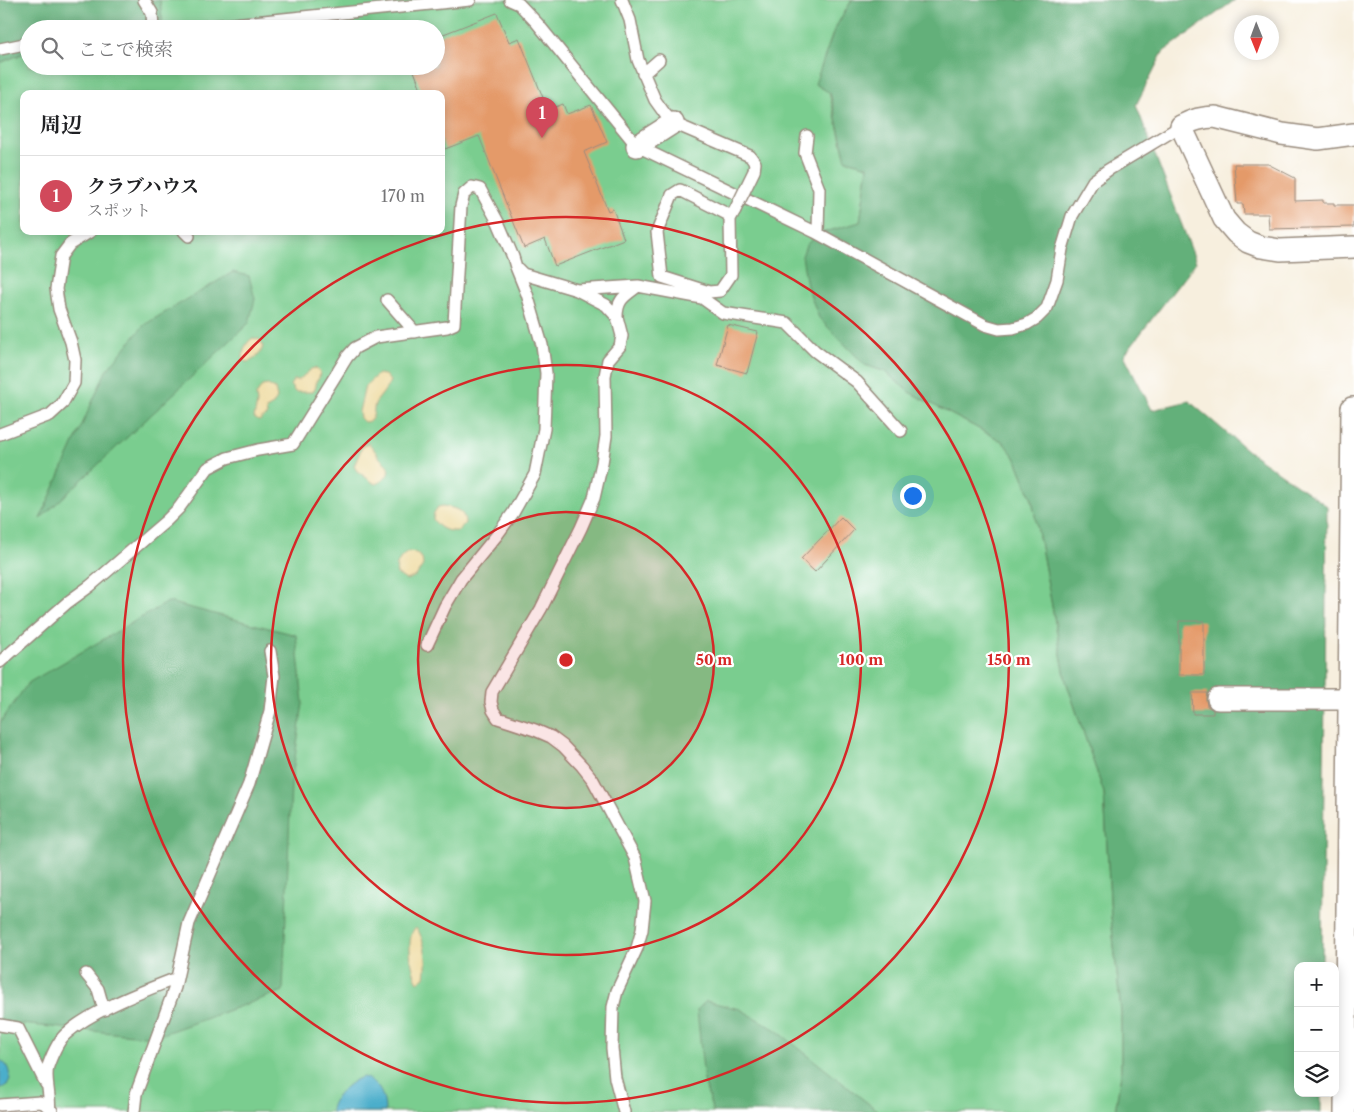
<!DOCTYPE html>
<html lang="ja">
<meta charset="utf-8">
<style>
body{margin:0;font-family:"Libre Caslon Text","Noto Serif JP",serif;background:#f6f6f6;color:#202124}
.controls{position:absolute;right:15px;bottom:15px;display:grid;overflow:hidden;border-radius:10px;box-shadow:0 2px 12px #0003}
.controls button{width:45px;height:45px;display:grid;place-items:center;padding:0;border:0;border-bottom:1px solid #e0e0e0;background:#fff;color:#202124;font:25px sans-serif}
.compass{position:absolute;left:1234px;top:15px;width:45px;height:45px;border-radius:50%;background:#fff;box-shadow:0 2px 12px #0003;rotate:179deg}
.you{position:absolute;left:912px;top:495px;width:18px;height:18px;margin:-12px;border:4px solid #fff;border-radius:50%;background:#1a73e8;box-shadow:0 0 0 8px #1a73e833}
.badge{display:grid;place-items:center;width:32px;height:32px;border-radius:50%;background:#d1495b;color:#fff;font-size:16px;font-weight:700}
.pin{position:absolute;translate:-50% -41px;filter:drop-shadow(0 1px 2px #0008)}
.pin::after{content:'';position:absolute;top:26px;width:18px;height:15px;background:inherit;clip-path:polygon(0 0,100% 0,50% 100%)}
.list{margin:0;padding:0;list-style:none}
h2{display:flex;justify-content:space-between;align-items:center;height:65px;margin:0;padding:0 20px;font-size:21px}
h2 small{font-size:16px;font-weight:400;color:#757577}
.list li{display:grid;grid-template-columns:32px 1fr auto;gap:15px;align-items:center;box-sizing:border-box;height:80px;padding:0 20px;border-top:1px solid #e0e0e0}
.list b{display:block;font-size:19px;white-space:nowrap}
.list p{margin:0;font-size:16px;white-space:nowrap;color:#757577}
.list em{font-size:16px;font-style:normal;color:#757577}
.icon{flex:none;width:28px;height:28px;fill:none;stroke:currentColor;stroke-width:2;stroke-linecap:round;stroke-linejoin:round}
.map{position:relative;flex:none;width:1354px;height:1112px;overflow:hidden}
.search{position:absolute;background:#fff;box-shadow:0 2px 12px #0003;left:20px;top:20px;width:425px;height:55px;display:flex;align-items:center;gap:12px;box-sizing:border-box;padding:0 18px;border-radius:28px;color:#757577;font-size:19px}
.panel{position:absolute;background:#fff;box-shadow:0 2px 12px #0003;left:20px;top:90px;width:425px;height:145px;border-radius:10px}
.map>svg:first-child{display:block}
.green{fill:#7acd8f;stroke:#5a7c56;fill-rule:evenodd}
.forest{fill:#63b07a;stroke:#4f6d4c}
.sand{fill:#eeda9e;stroke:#94825e}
.water{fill:#4caecb;stroke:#446c74}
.building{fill:#e49a69}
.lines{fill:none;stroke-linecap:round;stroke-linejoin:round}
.lane-casing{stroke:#998c7e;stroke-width:14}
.street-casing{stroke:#998c7e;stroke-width:24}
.lane{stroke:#fff;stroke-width:11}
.street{stroke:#fff;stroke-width:21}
.lane-bridge-casing{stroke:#998c7e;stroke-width:14;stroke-linecap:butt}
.lane-bridge{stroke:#fff;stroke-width:11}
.ring{fill:none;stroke:#d62828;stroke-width:2.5}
.centre{fill:#d62828;stroke:#fff;stroke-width:2.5}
.ring-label{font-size:15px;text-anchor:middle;font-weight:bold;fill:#d62828;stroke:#fff;stroke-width:4.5;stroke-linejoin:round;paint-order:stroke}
</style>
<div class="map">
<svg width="1354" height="1112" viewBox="0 0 1354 1112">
<rect width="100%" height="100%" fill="#fff"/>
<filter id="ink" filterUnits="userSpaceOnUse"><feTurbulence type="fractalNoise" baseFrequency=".02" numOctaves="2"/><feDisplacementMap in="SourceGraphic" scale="10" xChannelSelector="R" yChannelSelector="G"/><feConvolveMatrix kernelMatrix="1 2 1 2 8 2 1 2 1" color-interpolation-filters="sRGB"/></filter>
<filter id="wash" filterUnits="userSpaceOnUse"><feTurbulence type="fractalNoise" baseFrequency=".0096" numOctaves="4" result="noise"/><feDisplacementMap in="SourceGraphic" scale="20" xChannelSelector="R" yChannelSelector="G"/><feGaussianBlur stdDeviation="1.12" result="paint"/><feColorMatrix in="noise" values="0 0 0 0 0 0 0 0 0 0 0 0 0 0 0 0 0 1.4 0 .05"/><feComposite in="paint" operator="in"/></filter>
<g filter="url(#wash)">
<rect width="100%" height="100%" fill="#f7efde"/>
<path class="green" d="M 160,0 L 852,0 L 834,30 L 829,93 L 846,160 L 868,166 L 860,223 L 818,234 L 849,348 L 865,365 L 886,372 L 909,392 L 1002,441 L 1015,457 L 1032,499 L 1066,681 L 1104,793 L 1111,917 L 1121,1012 L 1121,1074 L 1115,1112 L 879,1112 L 842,1083 L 704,1080 L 713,1112 L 0,1112 L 0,63 L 24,53 L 29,53 L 29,66 L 436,66 L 436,29 L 163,29 ZM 24,94 L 441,94 L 441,231 L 24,231 Z"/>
<path class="forest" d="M 0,0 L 160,0 L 163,29 L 29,29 L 29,53 L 24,53 L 0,63 Z
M 852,0 L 1235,0 L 1163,52 L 1136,105 L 1196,262 L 1124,355 L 1152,410 L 1189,401 L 1248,451 L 1327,506 L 1322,966 L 1298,966 L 1298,1093 L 1321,1093 L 1321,1112 L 1115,1112 L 1121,1074 L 1121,1012 L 1111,917 L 1104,793 L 1066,681 L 1032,499 L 1015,457 L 1002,441 L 909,392 L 886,372 L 865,365 L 819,318 L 807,286 L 802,256 L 806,245 L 818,234 L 860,222 L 868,166 L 846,160 L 830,93 L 815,84 L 834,30 Z
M 233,272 L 249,276 L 255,299 L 249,323 L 40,519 L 106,371 L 144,325 Z
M 168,602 L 296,635 L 303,703 L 291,785 L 283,991 L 154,1037 L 0,1022 L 0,723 L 28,683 Z
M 706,1001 L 740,1009 L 776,1030 L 879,1112 L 713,1112 L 704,1080 L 697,1010 Z"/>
<path class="sand" d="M 253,338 L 259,339 L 263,345 C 262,353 255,361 246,362 L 243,360 C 243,350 245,343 253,338 Z
M 315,368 L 320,372 L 319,378 L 315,383 L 316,387 L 313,392 L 295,392 L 290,385 L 294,380 L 299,380 L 311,369 Z
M 378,374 L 385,375 L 390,381 C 387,389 381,395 376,402 C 372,409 376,414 370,421 L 364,422 L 360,418 L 359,412 L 365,386 Z
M 268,385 L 275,389 L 277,398 L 273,405 L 266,409 L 267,415 L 259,421 L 254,418 L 257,403 L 256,395 L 262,386 Z
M 368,443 C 373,447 374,450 378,455 C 380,460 387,463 388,467 C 391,476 382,482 375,484 L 357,471 L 354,466 L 362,447 Z
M 443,506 C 454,508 465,510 465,523 L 458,531 C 446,532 439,528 433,519 L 434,513 L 438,507 Z
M 408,552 L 416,553 L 422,558 L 423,565 L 416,576 L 406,580 L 397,574 C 395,564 399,558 408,552 Z
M 416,927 C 425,940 428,961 425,977 L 418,982 C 411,971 405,936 416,927 Z"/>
<path class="water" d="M 0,1060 C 8,1064 9,1070 10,1079 L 7,1085 L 0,1089 Z
M 363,1077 C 379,1082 385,1096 385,1112 L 331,1112 C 330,1099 351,1080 363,1077 Z"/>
<g id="blocks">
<path class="building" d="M 497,13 L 509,42 L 519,38 L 548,110 L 563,104 L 567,114 L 591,105 L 607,142 L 584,152 L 608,211 L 613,209 L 624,239 L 555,266 L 545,239 L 524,248 L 479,136 L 445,149 L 441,139 L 441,94 L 423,94 L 412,66 L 436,66 L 436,37 Z
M 1234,164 L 1268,164 L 1295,178 L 1295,201 L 1323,200 L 1323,203 L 1334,203 L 1334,205 L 1354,205 L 1354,227 L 1269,229 L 1268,214 L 1244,214 L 1243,204 L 1237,204 Z
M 728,325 L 758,332 L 747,373 L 717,365 Z
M 841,517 L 854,530 L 815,572 L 801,559 Z
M 1179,621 L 1204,621 L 1204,675 L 1179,675 Z
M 1192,693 L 1207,693 L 1206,699 L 1207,706 L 1213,710 L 1213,714 L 1193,714 Z"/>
</g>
</g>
<g filter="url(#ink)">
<use href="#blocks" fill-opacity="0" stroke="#998c7e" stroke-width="1"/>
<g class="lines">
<defs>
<path id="lane" d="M 144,0 L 152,13 L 153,29
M 510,0 L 519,4 L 537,23 L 637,146 L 815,232 L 985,325 L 999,329 L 1013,328 L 1027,324 L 1037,318 L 1047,308 L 1057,280 L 1062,249 L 1072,216 L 1093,181 L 1108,170 L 1181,126
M 622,0 L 630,20 L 638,60 L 655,100 L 665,114 L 673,123 L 750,156 L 755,163 L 754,171
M 184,29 L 470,0
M 0,49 L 29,43
M 643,74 L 659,60
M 807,136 L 805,153 L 819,189 L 818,233
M 730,219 L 727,214 L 680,190 L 672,195 L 657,232 L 662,277 L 709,292 L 720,291 L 731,275 L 730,219 L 735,210
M 184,231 L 189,236
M 516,267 L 523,274 L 577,290 L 638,286 L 702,298 L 723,313 L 787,323 L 815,351 L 857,382 L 901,431
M 577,290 L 606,305 L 617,317 L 622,336 L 620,346 L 608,360 L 605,376 L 606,436 L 602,463 L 594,498 L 581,528 L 541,609 L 492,692 L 491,702 L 493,710 L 498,718 L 535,730 L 551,737 L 563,746 L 582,766 L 593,780 L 635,858 L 645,901 L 642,930 L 637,948 L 617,991 L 613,1007 L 612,1048 L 615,1078 L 624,1112
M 387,300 L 415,332
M 617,317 C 617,299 625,296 638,286
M 0,434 L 50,415 L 62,404 L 74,383 L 75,360 L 71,342 L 59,309 L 56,289 L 61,256 L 70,244 L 91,231
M 0,662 L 68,602 L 90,586 L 166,521 L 179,508 L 208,468 L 227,458 L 258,450 L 293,444 L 347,357 L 355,348 L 376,337 L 447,327 L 454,324 L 461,206 L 464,194 L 472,187 L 480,189 L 498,222 L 513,257 L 516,267 L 527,294 L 542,345 L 546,373 L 544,429 L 535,474 L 513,513 L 497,535 L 461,579 L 445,606 L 427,645
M 86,974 L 98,989 L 104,1010
M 0,1025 L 18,1028 L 46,1084
M 0,1105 L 40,1102 L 45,1104 L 52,1111
M 49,1112 C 52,1097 44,1082 48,1066 C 52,1055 58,1040 67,1033 C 93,1010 144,991 177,978
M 134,1112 L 136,1094 L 175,987 L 189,923 L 249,784 L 270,711 L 274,676 L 270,651"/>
<path id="street" d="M 1354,134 L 1318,139 L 1282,134 L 1215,117 C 1202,117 1192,120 1181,126 L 1224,219 L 1236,233 L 1248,242 L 1261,247 L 1280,250 L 1354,247
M 637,146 L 673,123
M 1218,699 L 1349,699
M 1345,1112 L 1352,408 L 1354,408"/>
</defs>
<use href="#lane" class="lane-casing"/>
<use href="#street" class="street-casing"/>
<use href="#lane" class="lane"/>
<use href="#street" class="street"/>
<defs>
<path id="lane-bridge" d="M 735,210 L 754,171"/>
</defs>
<use href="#lane-bridge" class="lane-bridge-casing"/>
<use href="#lane-bridge" class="lane-bridge"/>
</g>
</g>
<circle cx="566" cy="660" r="148" fill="#d62828" fill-opacity=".12"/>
<g class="ring">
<circle cx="566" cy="660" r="148"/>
<circle cx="566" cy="660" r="295"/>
<circle cx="566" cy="660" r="443"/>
</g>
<circle cx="566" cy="660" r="8" class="centre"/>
<g class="ring-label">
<text x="714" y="665">50 m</text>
<text x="861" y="665">100 m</text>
<text x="1009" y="665">150 m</text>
</g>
</svg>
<div class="controls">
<button>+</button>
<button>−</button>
<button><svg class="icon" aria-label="layers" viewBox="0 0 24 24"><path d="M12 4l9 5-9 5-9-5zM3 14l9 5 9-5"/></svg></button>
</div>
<svg class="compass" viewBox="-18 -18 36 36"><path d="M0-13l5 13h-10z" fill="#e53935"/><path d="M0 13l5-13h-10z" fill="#757577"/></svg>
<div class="you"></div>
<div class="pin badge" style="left:542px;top:138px">1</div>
<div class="search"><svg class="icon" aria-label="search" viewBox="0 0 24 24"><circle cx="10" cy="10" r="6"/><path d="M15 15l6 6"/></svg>ここで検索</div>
<section class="panel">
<h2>周辺<small></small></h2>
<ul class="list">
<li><span class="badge">1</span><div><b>クラブハウス</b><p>スポット</p></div><em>170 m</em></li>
</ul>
</section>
</div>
